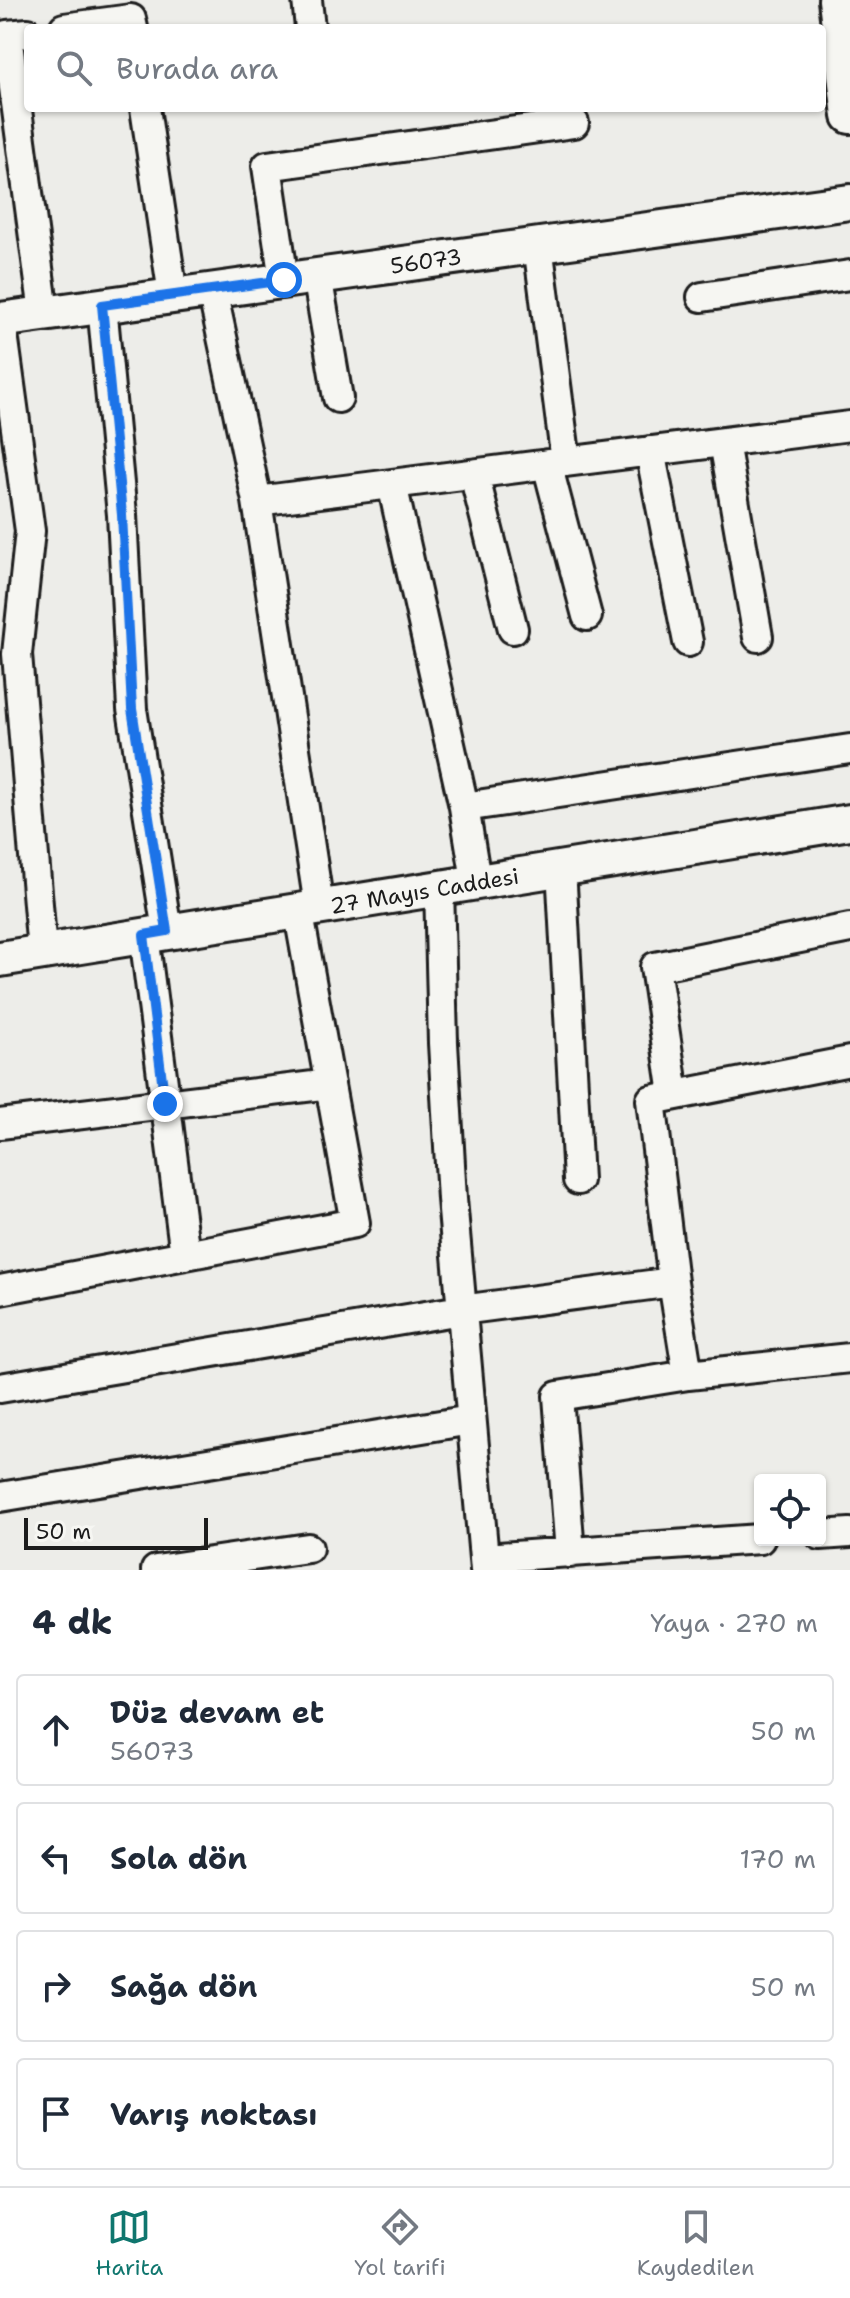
<!DOCTYPE html>
<html lang="tr">
<meta charset="utf-8">
<style>
body{margin:0;font-family:"Shantell Sans",sans-serif;background:#f6f6f7;color:#1f2937}
.controls{position:absolute;right:24px;bottom:24px;display:grid;overflow:hidden;border-radius:8px;box-shadow:0 2px 6px #0004}
.controls button{width:72px;height:72px;display:grid;place-items:center;padding:0;border:0;border-bottom:2px solid #e0e1e3;background:#fff;color:#1f2937;font:40px sans-serif}
.scale{position:absolute;left:24px;bottom:20px;width:184px;box-sizing:border-box;padding-left:8px;border:4px solid #1c1c1c;border-top:0;font-size:22px;line-height:28px;white-space:nowrap;color:#1c1c1c;-webkit-text-stroke:6px #f6f6f2;paint-order:stroke}
.stop{position:absolute;width:24px;height:24px;margin:-18px;border:6px solid #1a73e8;border-radius:50%;background:#fff}
.stop.end{background:#1a73e8;border-color:#fff;box-shadow:0 2px 8px #0008}
.list{margin:0;padding:0;list-style:none}
h2{display:flex;justify-content:space-between;align-items:center;height:104px;margin:0;padding:0 32px;font-size:34px}
h2 small{font-size:26px;font-weight:400;color:#747a83}
.list li{display:grid;grid-template-columns:52px 1fr auto;gap:24px;align-items:center;box-sizing:border-box;height:112px;margin:0 16px 16px;padding:0 16px;border:2px solid #e0e1e3;border-radius:8px}
.list b{display:block;font-size:30px;white-space:nowrap}
.list p{margin:0;font-size:26px;white-space:nowrap;color:#747a83}
.list em{font-size:26px;font-style:normal;color:#747a83}
.icon{flex:none;width:44px;height:44px;fill:none;stroke:currentColor;stroke-width:2;stroke-linecap:round;stroke-linejoin:round}
.map{position:relative;flex:none;width:850px;height:1570px;overflow:hidden}
.search{position:absolute;background:#fff;box-shadow:0 2px 6px #0004;left:24px;right:24px;top:24px;height:88px;display:flex;align-items:center;gap:20px;box-sizing:border-box;padding:0 28px;border-radius:8px;color:#747a83;font-size:30px}
.sheet{height:616px;background:#fff}
nav{display:flex;justify-content:space-around;align-items:center;box-sizing:border-box;height:112px;border-top:2px solid #e0e1e3;background:#fff;font-size:22px;color:#747a83}
nav a{display:grid;justify-items:center;gap:4px}
nav .on{color:#0f766e}
.map>svg:first-child{display:block}
.lines{fill:none;stroke-linecap:round;stroke-linejoin:round}
.minor-casing{stroke:#1c1c1c;stroke-width:34}
.tertiary-casing{stroke:#1c1c1c;stroke-width:40}
.minor{stroke:#f6f6f2;stroke-width:28}
.tertiary{stroke:#f6f6f2;stroke-width:34}
.route{stroke:#1a73e8;stroke-width:10}
.labels{text-anchor:middle;stroke-width:6;stroke-linejoin:round;paint-order:stroke}
.street-label{font-size:22px;fill:#1c1c1c;stroke:#f6f6f2}
</style>
<div class="map">
<svg width="850" height="1570" viewBox="0 0 850 1570">
<rect width="100%" height="100%" fill="#edede9"/>
<filter id="ink" filterUnits="userSpaceOnUse"><feTurbulence type="fractalNoise" baseFrequency=".0125" numOctaves="2"/><feDisplacementMap in="SourceGraphic" scale="16" xChannelSelector="R" yChannelSelector="G"/><feConvolveMatrix kernelMatrix="1 2 1 2 8 2 1 2 1" color-interpolation-filters="sRGB"/></filter>
<g filter="url(#ink)">
<g class="lines">
<defs>
<path id="minor" d="M 307,0 L 310,28
M 64,28 L 131,19 L 133,28
M 28,33 L 7,35 L 44,313
M 145,108 L 173,295
M 538,245 L 566,462
M 317,275 L 338,398
M 284,280 L 267,166 L 574,123
M 212,290 L 257,501 L 319,906
M 702,297 L 850,275
M 102,305 L 122,515 L 132,709 L 167,931
M 1,319 L 30,531 L 17,654 L 42,952
M 724,442 L 758,637
M 650,451 L 688,642
M 547,464 L 587,616
M 474,474 L 513,629
M 392,484 L 464,807 L 476,880
M 257,501 L 850,426
M 464,807 L 850,749
M 561,867 L 578,1180
M 439,886 L 443,1043 L 452,1199 L 485,1570
M 144,935 L 185,1255
M 674,1094 L 655,967 L 850,928
M 0,1124 L 330,1084
M 0,1290 L 355,1223 L 298,909
M 688,1375 L 673,1282 L 651,1100 L 850,1061
M 0,1388 L 461,1310 L 673,1282
M 0,1497 L 471,1420
M 820,1535 L 850,1533
M 570,1553 L 558,1396 L 688,1375 L 850,1358
M 484,1558 L 760,1539
M 156,1570 L 308,1548"/>
<g id="tertiary">
<path d="M 836,0 L 850,116"/>
<path id="s1" d="M 0,320 L 850,202"/>
<path id="s2" d="M 0,959 L 850,822"/>
</g>
</defs>
<use href="#minor" class="minor-casing"/>
<use href="#tertiary" class="tertiary-casing"/>
<use href="#minor" class="minor"/>
<use href="#tertiary" class="tertiary"/>
</g>
</g>
<g class="lines" filter="url(#ink)">
<path class="route" d="M 165,1104 L 144,935 L 167,931 L 132,709 L 122,515 L 102,305 L 284,280"/>
</g>
<g class="labels">
<g class="street-label">
<text dy="8" stroke="none"><textPath href="#s1" startOffset="430">56073</textPath></text>
<text dy="8" stroke="none"><textPath href="#s2" startOffset="430">27 Mayıs Caddesi</textPath></text>
</g>
</g>
</svg>
<div class="controls">
<button><svg class="icon" aria-label="locate" viewBox="0 0 24 24"><circle cx="12" cy="12" r="6"/><path d="M12 2v4M12 18v4M2 12h4M18 12h4"/></svg></button>
</div>
<div class="scale">50 m</div>
<div class="stop" style="left:284px;top:280px"></div>
<div class="stop end" style="left:165px;top:1104px"></div>
<div class="search"><svg class="icon" aria-label="search" viewBox="0 0 24 24"><circle cx="10" cy="10" r="6"/><path d="M15 15l6 6"/></svg>Burada ara</div>
</div>
<section class="sheet">
<h2>4 dk<small>Yaya · 270 m</small></h2>
<ul class="list">
<li><svg class="icon" aria-label="ahead" viewBox="0 0 24 24"><path d="M12 20V5M6 11l6-6 6 6"/></svg><div><b>Düz devam et</b><p>56073</p></div><em>50 m</em></li>
<li><svg class="icon" aria-label="left" viewBox="0 0 24 24"><path d="M17 20v-9H6M10 6l-5 5 5 5"/></svg><div><b>Sola dön</b></div><em>170 m</em></li>
<li><svg class="icon" aria-label="right" viewBox="0 0 24 24"><path d="M7 20v-9h11M14 6l5 5-5 5"/></svg><div><b>Sağa dön</b></div><em>50 m</em></li>
<li><svg class="icon" aria-label="arrive" viewBox="0 0 24 24"><path d="M6 21V4h12l-3 4 3 4H6"/></svg><div><b>Varış noktası</b></div></li>
</ul>
</section>
<nav>
<a class="on"><svg class="icon" aria-label="map" viewBox="0 0 24 24"><path d="M3 6l6-2 6 2 6-2v14l-6 2-6-2-6 2zM9 4v14M15 6v14"/></svg>Harita</a>
<a><svg class="icon" aria-label="directions" viewBox="0 0 24 24"><path d="M12 3l9 9-9 9-9-9zM9 14v-3h6M13 9l2 2-2 2"/></svg>Yol tarifi</a>
<a><svg class="icon" aria-label="saved" viewBox="0 0 24 24"><path d="M7 4h10v16l-5-4-5 4z"/></svg>Kaydedilen</a>
</nav>
